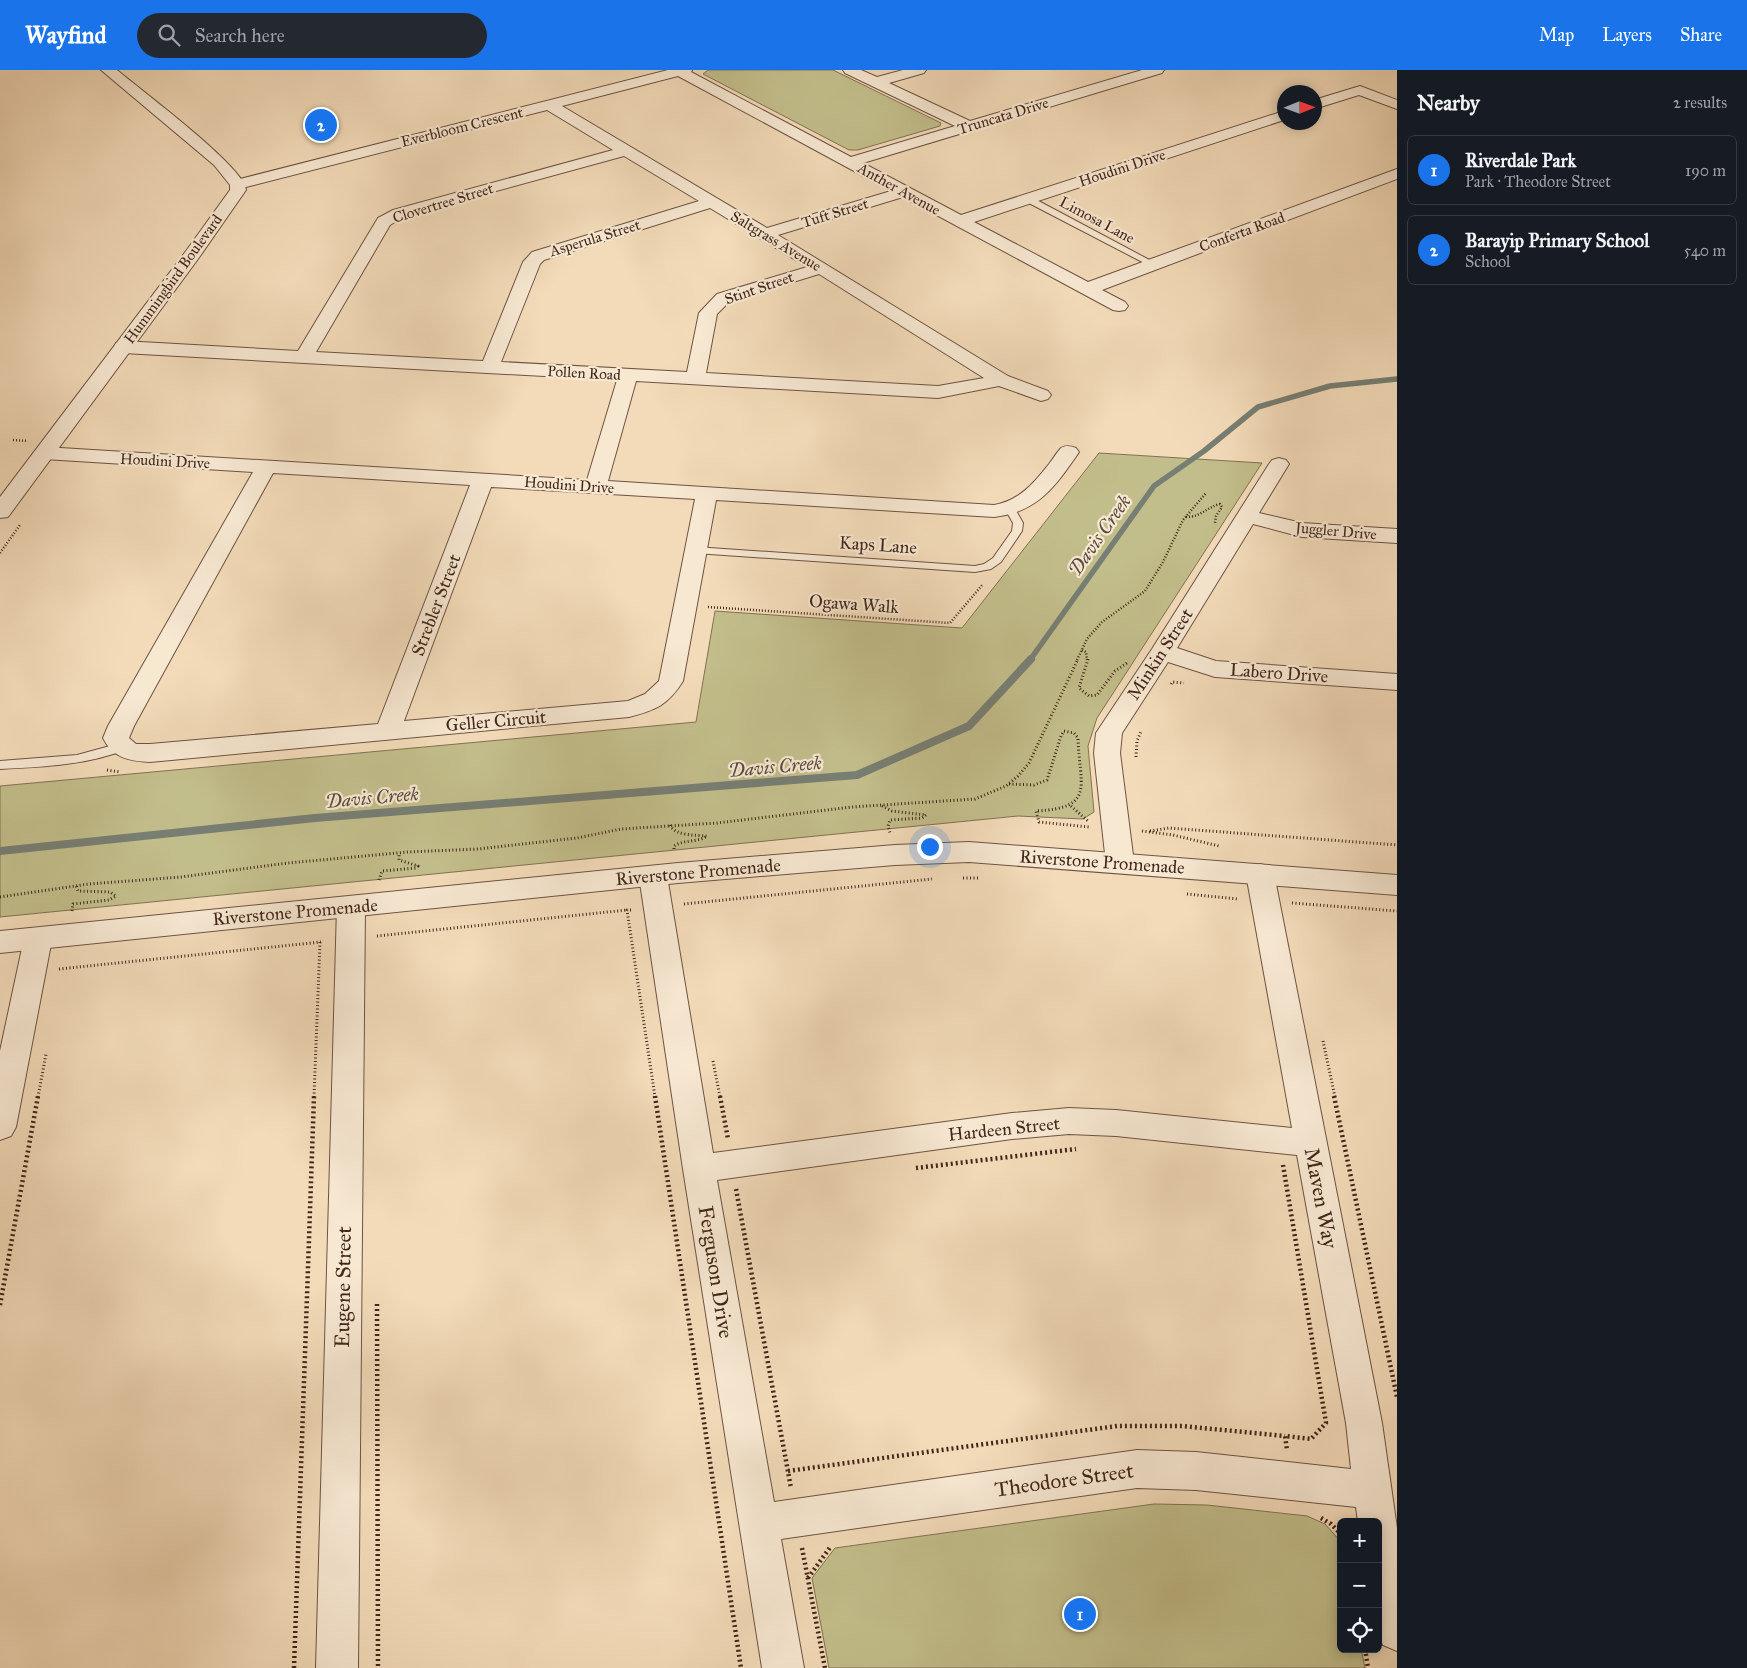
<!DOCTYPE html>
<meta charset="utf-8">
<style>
body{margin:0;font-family:"IM FELL Great Primer",serif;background:#242831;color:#f1f3f6}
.controls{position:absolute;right:15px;bottom:15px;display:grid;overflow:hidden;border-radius:8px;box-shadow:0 2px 12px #0003}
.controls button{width:45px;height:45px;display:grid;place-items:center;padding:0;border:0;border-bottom:1px solid #363941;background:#171b24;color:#f1f3f6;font:25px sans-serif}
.compass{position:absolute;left:1277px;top:15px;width:45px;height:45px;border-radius:50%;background:#171b24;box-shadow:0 2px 12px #0003;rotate:89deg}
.you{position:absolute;left:929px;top:776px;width:18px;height:18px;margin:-12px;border:4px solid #fff;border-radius:50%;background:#1a73e8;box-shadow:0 0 0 8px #1a73e833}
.badge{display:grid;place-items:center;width:32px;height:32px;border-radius:50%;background:#1a73e8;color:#fff;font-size:16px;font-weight:700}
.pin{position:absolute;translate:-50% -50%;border:2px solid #fff;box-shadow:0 1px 5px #0006}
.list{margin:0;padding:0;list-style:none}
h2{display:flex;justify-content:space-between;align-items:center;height:65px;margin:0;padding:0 20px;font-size:21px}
h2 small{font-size:16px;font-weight:400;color:#9ea1a6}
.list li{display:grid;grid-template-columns:32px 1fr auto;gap:15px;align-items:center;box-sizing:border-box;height:70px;margin:0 10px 10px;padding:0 10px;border:1px solid #363941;border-radius:8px}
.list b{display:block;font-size:19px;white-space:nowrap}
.list p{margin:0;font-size:16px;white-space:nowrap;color:#9ea1a6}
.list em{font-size:16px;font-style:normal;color:#9ea1a6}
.icon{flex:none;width:28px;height:28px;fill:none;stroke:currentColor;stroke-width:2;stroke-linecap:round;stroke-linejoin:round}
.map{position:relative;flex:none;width:1397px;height:1598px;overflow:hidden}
header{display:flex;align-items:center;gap:30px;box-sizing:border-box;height:70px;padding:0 25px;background:#1a73e8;color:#fff}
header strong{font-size:24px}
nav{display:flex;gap:28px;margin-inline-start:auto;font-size:18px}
.search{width:350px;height:45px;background:#242831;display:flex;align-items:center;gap:12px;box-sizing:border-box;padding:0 18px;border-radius:28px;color:#9ea1a6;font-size:19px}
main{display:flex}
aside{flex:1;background:#171b24}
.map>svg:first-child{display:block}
.green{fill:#c2be8b;stroke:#827252}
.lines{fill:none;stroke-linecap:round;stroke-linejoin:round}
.stream-far1{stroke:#777f74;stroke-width:5.5}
.stream{stroke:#777f74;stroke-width:8}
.service-casing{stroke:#6e5342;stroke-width:2}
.minor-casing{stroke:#6e5342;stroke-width:2}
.tertiary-casing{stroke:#6e5342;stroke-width:2}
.path-far2{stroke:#42261a;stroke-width:2.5;stroke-dasharray:1 2;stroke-linecap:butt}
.path-far1{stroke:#42261a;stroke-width:3;stroke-dasharray:1 2.5;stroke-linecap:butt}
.path{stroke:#42261a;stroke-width:4.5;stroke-dasharray:2 3;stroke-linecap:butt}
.service{fill:#f7e8d2;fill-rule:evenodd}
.minor{fill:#f7e8d2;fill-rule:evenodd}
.tertiary{fill:#f7e8d2;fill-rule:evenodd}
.labels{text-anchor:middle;stroke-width:4.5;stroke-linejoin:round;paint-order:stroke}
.far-street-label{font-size:15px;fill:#42261a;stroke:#f7e8d2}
.street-label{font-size:18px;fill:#42261a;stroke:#f7e8d2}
.water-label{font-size:19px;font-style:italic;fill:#584b40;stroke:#f7e8d2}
.near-street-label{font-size:21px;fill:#42261a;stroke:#f7e8d2}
</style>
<header>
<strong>Wayfind</strong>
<div class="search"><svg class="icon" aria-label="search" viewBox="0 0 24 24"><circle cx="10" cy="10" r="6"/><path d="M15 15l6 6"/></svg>Search here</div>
<nav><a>Map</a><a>Layers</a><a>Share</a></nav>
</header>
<main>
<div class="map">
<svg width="1397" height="1598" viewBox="0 0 1397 1598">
<rect width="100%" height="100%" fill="#f3dbb9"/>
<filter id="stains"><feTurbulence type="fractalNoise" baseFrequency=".004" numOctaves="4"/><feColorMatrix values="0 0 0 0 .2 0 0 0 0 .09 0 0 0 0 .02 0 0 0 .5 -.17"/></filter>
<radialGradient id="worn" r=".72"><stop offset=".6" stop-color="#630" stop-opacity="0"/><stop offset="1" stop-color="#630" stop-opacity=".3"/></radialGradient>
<path class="green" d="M 708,0 L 833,0 L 941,53 L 940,56 L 858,80 L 849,80 L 703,4 Z
M 1099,383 L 1262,393 L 1097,648 L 1088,676 L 1094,742 L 1083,749 L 1018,746 L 0,847 L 0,716 L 696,652 L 715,541 L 962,558 Z
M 1154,1434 L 1207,1435 L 1307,1446 L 1325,1454 L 1341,1472 L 1341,1579 L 1361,1579 L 1365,1598 L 829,1598 L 812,1508 L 835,1478 Z"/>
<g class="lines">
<path class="stream-far1" d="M 1030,590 L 1154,416 L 1204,381 L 1258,337 L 1330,316 L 1397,309"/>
<path class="stream" d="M 0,781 L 315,748 L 857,705 L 969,656 L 1031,589"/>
<defs>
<path id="service" d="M 1025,127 L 1031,127 L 1157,194 L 1150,196 L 1025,131 Z
M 1010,436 L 1014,437 L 1023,453 L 1022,461 L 1001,492 L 991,499 L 975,502 L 695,483 L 689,480 L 695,477 L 975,496 L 984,494 L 993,488 L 1012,461 L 1013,453 L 1005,439 Z
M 121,673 L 125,674 L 127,677 L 125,680 C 85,695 43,697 0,699 L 0,691 L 77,685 Z"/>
<path id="minor" d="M 668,0 L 692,0 L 691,2 L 851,87 L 955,56 L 845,3 L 843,0 L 861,0 L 877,7 L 903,0 L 926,0 L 924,3 L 889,13 L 970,51 L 1142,0 L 1164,0 L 1162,3 L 863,93 L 961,145 L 1284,41 L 1284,50 L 974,152 L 1088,212 L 1397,99 L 1397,109 L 1102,220 L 1125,232 L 1128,236 L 1125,240 L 1119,241 L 1113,240 L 903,127 L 778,165 L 1008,306 L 1048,321 L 1051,325 L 1048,329 L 1041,331 L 999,316 L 938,328 L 636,311 L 608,411 L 994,435 C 1019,431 1034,413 1049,394 C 1053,389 1057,382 1061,378 C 1066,375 1071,376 1076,378 L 1079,382 C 1055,417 1038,442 994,447 L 716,430 L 683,611 C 668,635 656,640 629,647 L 150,692 C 129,691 113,688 103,668 L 108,656 L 253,402 L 44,389 L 37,387 L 34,383 L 37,379 L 44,377 L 587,410 L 617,310 L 123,283 L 116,281 L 114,277 L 116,273 L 123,271 L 298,281 L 378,148 L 393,140 L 613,80 L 547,40 L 238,119 L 232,117 L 230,114 L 232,111 ZM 678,6 L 891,121 L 767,158 L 562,36 ZM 624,86 L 699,131 L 532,182 L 523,192 L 483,291 L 316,282 L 390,155 L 405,146 ZM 710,138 L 807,197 L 717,224 L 699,243 L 687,302 L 501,292 L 540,194 L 544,190 ZM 819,204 L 984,308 L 938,316 L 706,303 L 717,244 L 729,232 ZM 273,403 L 470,415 L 378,654 L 150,674 L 136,674 L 129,668 L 134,656 ZM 491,417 L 695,429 L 659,611 L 645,624 L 628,631 L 404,651 Z
M 1360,16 L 1397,30 L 1397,39 L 1359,25 L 1314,39 L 1314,30 Z
M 1279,388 L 1286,390 L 1289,394 L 1259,443 L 1302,453 L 1397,459 L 1397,473 L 1302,467 L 1253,454 L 1177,578 L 1216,591 L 1397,604 L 1397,620 L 1215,607 L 1168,592 L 1122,663 L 1120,683 L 1134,793 L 1130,800 L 1120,803 L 1110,800 L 1106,793 L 1094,683 L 1096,663 L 1152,579 L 1269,394 L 1272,390 Z
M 1260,794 L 1270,797 L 1274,804 L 1382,1353 L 1397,1458 L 1397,1581 L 1383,1575 L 1378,1564 L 1378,1452 L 1358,1452 L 1356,1437 L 1196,1420 L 1137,1418 L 781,1469 L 804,1598 L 762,1598 L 683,1099 L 639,806 L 643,799 L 653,796 L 663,799 L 667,806 L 713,1083 L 1012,1043 L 1069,1038 L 1116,1040 L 1292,1058 L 1246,804 L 1250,797 ZM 1069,1064 L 1116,1066 L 1297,1085 L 1346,1353 L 1351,1399 L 1196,1382 L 1137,1380 L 774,1432 L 717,1110 L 1012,1069 Z
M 351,827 L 361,830 L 365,837 L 358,1598 L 316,1598 L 337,837 L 341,830 Z
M 38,858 L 48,861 L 52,869 L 16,1057 L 11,1066 L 0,1070 L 0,981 L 24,869 L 28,861 Z"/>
<path id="tertiary" d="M 101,0 L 117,0 C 138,18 246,98 246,120 L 198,189 L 8,447 L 0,448 L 0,427 L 186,181 L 230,120 L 230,115 L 214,95 Z
M 969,772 L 1397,805 L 1397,825 L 969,792 L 895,795 L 678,813 L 0,883 L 0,861 L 678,793 L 895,775 Z"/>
</defs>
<use href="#service" class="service-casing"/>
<use href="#minor" class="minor-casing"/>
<use href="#tertiary" class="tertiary-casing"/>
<path class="path-far2" d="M 13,370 L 28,371
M 1186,447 C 1201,447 1207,437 1220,434 L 1222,437 L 1216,446 L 1215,453
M 0,483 L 20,455
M 708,537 L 950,553 L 983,514
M 1082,580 L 1086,582 L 1087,590
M 1077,590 L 1087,569 L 1102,552 L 1145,521 L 1163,492 L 1183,450 L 1206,423"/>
<path class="path-far1" d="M 1088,589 L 1079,618 L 1089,626 L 1097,625 L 1115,601 L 1127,593
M 1171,614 L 1172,612 L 1184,613
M 1136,687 L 1137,671 L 1141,661
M 107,700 L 120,702
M 1009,714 L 1034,715 L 1047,710 L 1061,666 L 1064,661 L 1074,663 L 1078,668 C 1079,715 1097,738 1036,741 L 1039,752 L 1089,757
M 882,736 L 892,741 L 926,745 L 922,748 L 890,750 L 888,756 L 890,763
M 1071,736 L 1089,752
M 670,755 C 675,766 696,765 707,766 C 697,773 685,769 674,776 L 674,781
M 1142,761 L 1173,765 L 1219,776
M 1150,761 L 1169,758 L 1397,775
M 963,808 L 979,808
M 379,810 L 382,801 L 416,798 L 418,796 L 399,790 L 399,783
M 1187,824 L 1238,829
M 0,827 L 89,814 L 181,807 L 288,793 L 408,782 L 478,779 L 577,768 L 621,759 L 717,753 L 852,737 L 975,729 L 1006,716 L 1018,706 L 1029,693 L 1078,589
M 1292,833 L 1397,841
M 684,834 L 932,809
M 631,840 L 627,840 L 655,1027
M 72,841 L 73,834 L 109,830 L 116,826 L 110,822 L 78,821 L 76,815
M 377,866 L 627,840
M 59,899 L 321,872
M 1323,971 L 1335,1027
M 713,991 L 720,1027
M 38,1027 L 46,984
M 314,1027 L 320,872"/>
<path class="path" d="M 655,1026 L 741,1598
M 720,1026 L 728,1069
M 1334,1026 L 1397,1327
M 1283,1095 L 1326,1353 L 1311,1369 L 1285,1366 L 1287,1380
M 916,1098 L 1076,1079
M 736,1119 L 791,1418
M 377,1234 L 378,1598
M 0,1235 L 38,1026
M 788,1401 L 1117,1356 L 1182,1356 L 1285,1366
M 1321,1448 L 1331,1454 L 1341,1464
M 802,1478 L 825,1598
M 808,1508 L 831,1476
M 1365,1579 L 1368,1598
M 294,1598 L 314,1026"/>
<use href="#service" class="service"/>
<use href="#minor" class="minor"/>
<use href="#tertiary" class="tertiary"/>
</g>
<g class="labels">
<g class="far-street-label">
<text transform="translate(1003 46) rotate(-17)" y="5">Truncata Drive</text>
<text transform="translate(462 57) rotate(-14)" y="5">Everbloom Crescent</text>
<text transform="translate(1122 98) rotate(-18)" y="5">Houdini Drive</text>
<text transform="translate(899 119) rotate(29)" y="5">Anther Avenue</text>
<text transform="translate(443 133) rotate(-17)" y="5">Clovertree Street</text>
<text transform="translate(835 143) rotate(-17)" y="5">Tuft Street</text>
<text transform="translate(1097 150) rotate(28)" y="5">Limosa Lane</text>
<text transform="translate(1242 162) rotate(-20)" y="5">Conferta Road</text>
<text transform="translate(595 168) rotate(-17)" y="5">Asperula Street</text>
<text transform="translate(776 171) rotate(31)" y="5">Saltgrass Avenue</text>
<text transform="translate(173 209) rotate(-54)" y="5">Hummingbird Boulevard</text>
<text transform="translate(759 218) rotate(-19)" y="5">Stint Street</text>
<text transform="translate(584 303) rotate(3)" y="5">Pollen Road</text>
<text transform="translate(165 391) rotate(3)" y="5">Houdini Drive</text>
<text transform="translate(569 415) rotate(4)" y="5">Houdini Drive</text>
<text transform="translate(1336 461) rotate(5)" y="5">Juggler Drive</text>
</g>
<g class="street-label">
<text transform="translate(878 475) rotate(4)" y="6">Kaps Lane</text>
<text transform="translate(854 534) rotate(4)" y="6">Ogawa Walk</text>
<text transform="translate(436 535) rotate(-69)" y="6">Strebler Street</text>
<text transform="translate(1160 584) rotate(-57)" y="6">Minkin Street</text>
<text transform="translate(1279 603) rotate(4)" y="6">Labero Drive</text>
<text transform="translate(496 651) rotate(-5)" y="6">Geller Circuit</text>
<text transform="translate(1102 792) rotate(4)" y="6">Riverstone Promenade</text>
<text transform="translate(698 802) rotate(-5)" y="6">Riverstone Promenade</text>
<text transform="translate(295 842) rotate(-5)" y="6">Riverstone Promenade</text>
<text transform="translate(1004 1059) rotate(-6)" y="6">Hardeen Street</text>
</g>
<g class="water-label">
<text transform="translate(1099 465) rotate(-55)" y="7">Davis Creek</text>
<text transform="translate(775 696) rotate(-5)" y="7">Davis Creek</text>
<text transform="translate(372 727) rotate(-5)" y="7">Davis Creek</text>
</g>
<g class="near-street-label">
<text transform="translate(1321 1128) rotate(79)" y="7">Maven Way</text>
<text transform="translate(716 1202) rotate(81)" y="7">Ferguson Drive</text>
<text transform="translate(343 1217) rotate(-89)" y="7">Eugene Street</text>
<text transform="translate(1064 1410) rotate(-8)" y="7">Theodore Street</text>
</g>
</g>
<rect width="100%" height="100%" filter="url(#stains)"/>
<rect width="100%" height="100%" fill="url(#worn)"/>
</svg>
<div class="controls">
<button>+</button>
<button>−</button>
<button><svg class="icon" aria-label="locate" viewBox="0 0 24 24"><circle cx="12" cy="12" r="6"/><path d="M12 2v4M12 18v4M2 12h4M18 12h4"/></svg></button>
</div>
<svg class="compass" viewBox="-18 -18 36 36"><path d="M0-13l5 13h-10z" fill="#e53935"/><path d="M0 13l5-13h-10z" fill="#9ea1a6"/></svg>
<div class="you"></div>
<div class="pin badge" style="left:1080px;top:1544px">1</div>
<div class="pin badge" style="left:321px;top:55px">2</div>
</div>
<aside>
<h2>Nearby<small>2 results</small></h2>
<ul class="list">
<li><span class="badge">1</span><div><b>Riverdale Park</b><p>Park · Theodore Street</p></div><em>190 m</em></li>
<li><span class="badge">2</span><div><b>Barayip Primary School</b><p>School</p></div><em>540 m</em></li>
</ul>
</aside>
</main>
